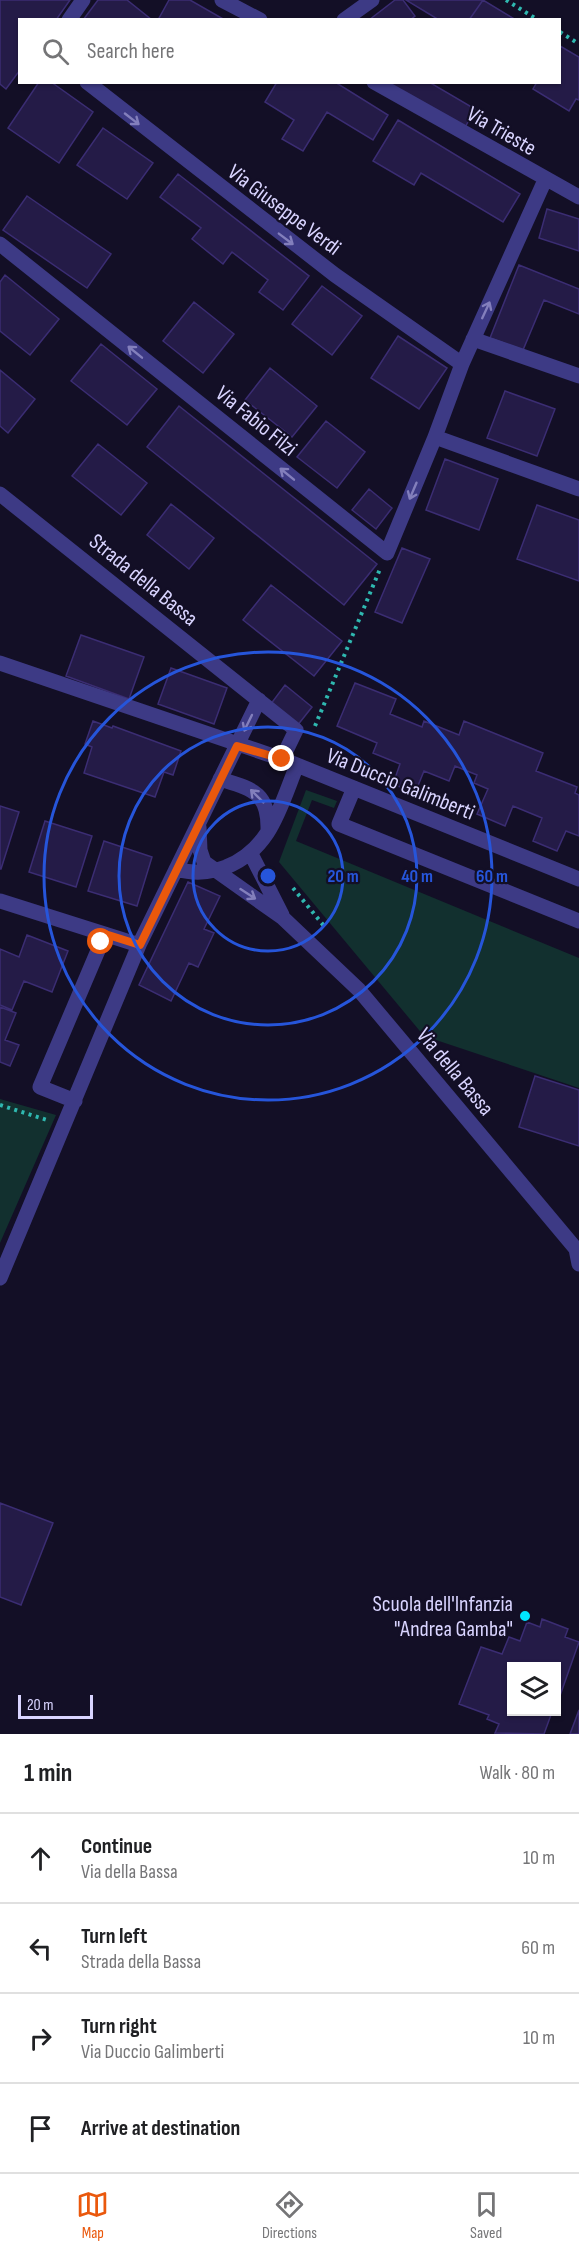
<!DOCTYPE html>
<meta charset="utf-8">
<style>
body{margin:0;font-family:"Sofia Sans Condensed",sans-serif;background:#f6f6f6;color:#202124}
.controls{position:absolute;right:18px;bottom:18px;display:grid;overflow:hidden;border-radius:0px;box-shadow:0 2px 4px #0004}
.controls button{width:54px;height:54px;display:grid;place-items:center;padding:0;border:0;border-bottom:2px solid #e0e0e0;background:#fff;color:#202124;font:30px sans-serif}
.scale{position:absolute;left:18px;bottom:15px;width:75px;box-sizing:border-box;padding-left:6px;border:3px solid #d9d4ff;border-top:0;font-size:16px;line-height:21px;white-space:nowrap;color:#d9d4ff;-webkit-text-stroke:4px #130f26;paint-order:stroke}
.stop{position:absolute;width:18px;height:18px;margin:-14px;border:4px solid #ea580c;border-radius:50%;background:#fff}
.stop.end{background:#ea580c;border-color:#fff;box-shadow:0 2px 6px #0008}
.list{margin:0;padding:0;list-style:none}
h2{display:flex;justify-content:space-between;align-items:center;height:78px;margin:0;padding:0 24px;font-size:26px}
h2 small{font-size:20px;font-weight:400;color:#757577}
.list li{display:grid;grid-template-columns:39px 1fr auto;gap:18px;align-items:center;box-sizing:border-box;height:90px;padding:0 24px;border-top:2px solid #e0e0e0}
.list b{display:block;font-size:22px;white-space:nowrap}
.list p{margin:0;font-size:20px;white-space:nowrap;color:#757577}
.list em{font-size:20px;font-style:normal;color:#757577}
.icon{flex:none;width:33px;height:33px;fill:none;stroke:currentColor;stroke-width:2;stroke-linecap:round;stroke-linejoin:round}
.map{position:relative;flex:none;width:579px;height:1734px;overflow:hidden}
.search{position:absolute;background:#fff;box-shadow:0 2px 4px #0004;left:18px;right:18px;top:18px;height:66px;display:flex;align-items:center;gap:15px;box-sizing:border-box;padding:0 21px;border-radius:0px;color:#757577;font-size:22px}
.sheet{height:438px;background:#fff}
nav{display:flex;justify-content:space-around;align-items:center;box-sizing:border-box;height:84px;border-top:2px solid #e0e0e0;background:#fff;font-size:16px;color:#757577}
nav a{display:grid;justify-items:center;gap:3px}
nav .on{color:#ea580c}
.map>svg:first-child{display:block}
.green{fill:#12302f}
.building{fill:#241b47;stroke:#3b2d73;stroke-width:1.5}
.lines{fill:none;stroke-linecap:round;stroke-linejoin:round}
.path{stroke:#2fb8b0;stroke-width:4;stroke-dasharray:3 4.5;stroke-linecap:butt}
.minor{stroke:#3d3a85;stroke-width:15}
.oneway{stroke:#837fbc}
.route{stroke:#ea580c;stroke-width:8}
.ring{fill:none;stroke:#2655da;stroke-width:3}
.poi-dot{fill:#00e5ff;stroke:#130f26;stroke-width:2}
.labels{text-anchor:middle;stroke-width:4.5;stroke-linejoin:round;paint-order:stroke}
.street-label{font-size:22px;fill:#d9d4ff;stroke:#130f26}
.poi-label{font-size:22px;fill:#d9d4ff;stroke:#130f26;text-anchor:end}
.centre{fill:#2655da;stroke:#130f26;stroke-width:3}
.ring-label{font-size:18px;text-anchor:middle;font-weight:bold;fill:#2655da;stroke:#130f26;stroke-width:4.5;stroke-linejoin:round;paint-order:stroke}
</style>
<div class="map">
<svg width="579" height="1734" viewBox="0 0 579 1734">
<rect width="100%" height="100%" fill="#130f26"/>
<path class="green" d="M 306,790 L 337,801 L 334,808 L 312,800 L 296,841 L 579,958 L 579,1088 L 424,1036 L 279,862 Z
M 0,1099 L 56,1115 L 0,1243 Z"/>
<path class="building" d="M 0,0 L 70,0 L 56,20 L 20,20 L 20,70 L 6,89 L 0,84 Z
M 98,0 L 127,0 L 152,20 L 83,20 Z
M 169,0 L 190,0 L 225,20 L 158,20 Z
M 395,0 L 403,0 L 415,16 L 410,20 L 369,20 Z
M 406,0 L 483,0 L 469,20 L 439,20 Z
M 483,0 L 516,20 L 469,20 Z
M 560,46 L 579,57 L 579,100 L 576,99 L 569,111 L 533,89 L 537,82 L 560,82 Z
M 39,82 L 51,82 L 93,112 L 59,163 L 8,128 Z
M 277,82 L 335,82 L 388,115 L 373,140 L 327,112 L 303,151 L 282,139 L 294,120 L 265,102 Z
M 377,82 L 429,82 L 475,109 L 463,131 Z
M 398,120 L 520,194 L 503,222 L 421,173 L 414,185 L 373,161 Z
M 103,128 L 153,163 L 127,199 L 77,165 Z
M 178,174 L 309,276 L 283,310 L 259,292 L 268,280 L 232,252 L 223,264 L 192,239 L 201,228 L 160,197 Z
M 27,196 L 111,254 L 87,288 L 3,230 Z
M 547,209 L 579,219 L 579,251 L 539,238 Z
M 519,265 L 579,289 L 579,314 L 544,300 L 523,350 L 490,338 Z
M 5,275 L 59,319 L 30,355 L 0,331 L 0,282 Z
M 322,286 L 362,316 L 332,355 L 292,324 Z
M 194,302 L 234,334 L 203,373 L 163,341 Z
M 398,336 L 447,368 L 419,409 L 371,378 Z
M 101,344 L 157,389 L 127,425 L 71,381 Z
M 270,368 L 317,406 L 292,437 L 245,400 Z
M 0,370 L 35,399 L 8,433 L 0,426 Z
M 505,391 L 555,409 L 537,456 L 487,438 Z
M 179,406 L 377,564 L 344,605 L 147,447 Z
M 326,421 L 365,452 L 337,488 L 297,457 Z
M 98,444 L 147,483 L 121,515 L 72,476 Z
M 445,459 L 498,479 L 479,530 L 426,510 Z
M 369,489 L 392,508 L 376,529 L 352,510 Z
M 171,504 L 214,538 L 189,569 L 147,535 Z
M 537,505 L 579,520 L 579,581 L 517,559 Z
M 402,548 L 430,559 L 402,623 L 375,612 Z
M 271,585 L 342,641 L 314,676 L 243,620 Z
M 81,635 L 144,657 L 129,699 L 66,676 Z
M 171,668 L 227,688 L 214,724 L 158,704 Z
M 355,683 L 396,699 L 390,714 L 422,727 L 424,721 L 459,735 L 464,721 L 543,753 L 536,771 L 577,787 L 575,793 L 579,795 L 579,836 L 566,831 L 557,851 L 533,841 L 542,818 L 513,806 L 505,826 L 477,814 L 488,789 L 474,783 L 477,775 L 455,766 L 449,781 L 424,771 L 415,793 L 393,784 L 400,764 L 373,753 L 377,743 L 337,726 Z
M 285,685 L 312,707 L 297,726 L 270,705 Z
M 93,721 L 112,728 L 113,726 L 181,751 L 173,775 L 164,772 L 155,797 L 84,773 L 92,747 L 85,744 Z
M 0,806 L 19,812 L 1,869 L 0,869 Z
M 45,821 L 92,836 L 76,887 L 29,872 Z
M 104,841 L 152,857 L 137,906 L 88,891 Z
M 188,882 L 220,896 L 204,929 L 214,933 L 198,967 L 189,963 L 171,1001 L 139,985 Z
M 27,935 L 68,951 L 52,992 L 24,981 L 12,1010 L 0,1005 L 0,949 L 19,957 Z
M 0,1007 L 16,1013 L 5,1040 L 19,1045 L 10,1066 L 0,1062 Z
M 535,1076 L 579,1090 L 579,1146 L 519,1127 Z
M 0,1503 L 53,1523 L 21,1605 L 0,1597 Z
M 542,1619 L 568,1629 L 565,1637 L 579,1642 L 556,1707 L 556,1666 L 512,1666 L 512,1712 L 552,1712 L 544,1734 L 495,1733 L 499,1724 L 487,1719 L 489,1715 L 459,1704 L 481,1647 L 502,1654 L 509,1637 L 520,1641 L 527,1622 L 540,1627 Z
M 579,1710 L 579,1734 L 570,1734 Z"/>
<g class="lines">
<path class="path" d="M 506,0 L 538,20
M 560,32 L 579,44
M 315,726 L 380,569
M 293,888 L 324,926
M 0,1105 L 47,1120"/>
<path class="minor" d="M 222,0 L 260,20
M 69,20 L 83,0
M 344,20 L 372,0
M 87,82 L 335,275 L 462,364
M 374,82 L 579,197
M 0,244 L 387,553 L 435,437 L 462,364 L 545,180
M 473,339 L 579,376
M 435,437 L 579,489
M 0,494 L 296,730 L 282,759
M 0,663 L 282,759 L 579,879
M 220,779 C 252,789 269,792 268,830
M 354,788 L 339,824 L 579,921
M 199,827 L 200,850 L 204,862 L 283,918 L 359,990 L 576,1249 L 579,1264
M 251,854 L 282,915
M 176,869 C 194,874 208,873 226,867 C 271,849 280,807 297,765
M 0,901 L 139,945
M 75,1101 L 40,1087 L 105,934
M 0,1278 L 139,945 L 259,700"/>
</g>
<defs><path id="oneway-shaft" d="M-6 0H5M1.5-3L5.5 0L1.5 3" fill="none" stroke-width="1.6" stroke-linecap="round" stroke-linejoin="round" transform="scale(1.5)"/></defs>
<g class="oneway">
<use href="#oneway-shaft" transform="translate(132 119) rotate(38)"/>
<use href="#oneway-shaft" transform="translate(286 239) rotate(37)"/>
<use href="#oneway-shaft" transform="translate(486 310) rotate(-65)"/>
<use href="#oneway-shaft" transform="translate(135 352) rotate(-141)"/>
<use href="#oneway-shaft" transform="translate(287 474) rotate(-141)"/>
<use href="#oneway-shaft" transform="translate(413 491) rotate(113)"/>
<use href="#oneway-shaft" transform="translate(248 723) rotate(116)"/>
<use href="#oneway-shaft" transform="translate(257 796) rotate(-135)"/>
<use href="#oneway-shaft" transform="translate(248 894) rotate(33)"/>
</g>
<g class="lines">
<path class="route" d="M 101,942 L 105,934 L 140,945 L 237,746 L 282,759"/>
</g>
<g class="ring">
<circle cx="268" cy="876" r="75"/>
<circle cx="268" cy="876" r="149"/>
<circle cx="268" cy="876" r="224"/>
</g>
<circle class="poi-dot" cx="525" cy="1616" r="6"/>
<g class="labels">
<g class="street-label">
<text transform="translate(502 130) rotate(30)" y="8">Via Trieste</text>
<text transform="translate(285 209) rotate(37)" y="8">Via Giuseppe Verdi</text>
<text transform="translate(257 420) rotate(39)" y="8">Via Fabio Filzi</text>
<text transform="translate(144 579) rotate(39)" y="8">Strada della Bassa</text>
<text transform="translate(401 783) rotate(22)" y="8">Via Duccio Galimberti</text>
<text transform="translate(456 1071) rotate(50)" y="8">Via della Bassa</text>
</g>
<g class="poi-label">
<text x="513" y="1611">Scuola dell'Infanzia<tspan x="513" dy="25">"Andrea Gamba"</tspan></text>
</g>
</g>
<circle cx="268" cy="876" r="9" class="centre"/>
<g class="ring-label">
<text x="343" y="882">20 m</text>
<text x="417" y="882">40 m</text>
<text x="492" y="882">60 m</text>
</g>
</svg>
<div class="controls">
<button><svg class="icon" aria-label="layers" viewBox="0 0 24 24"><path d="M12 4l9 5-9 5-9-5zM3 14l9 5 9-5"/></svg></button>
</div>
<div class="scale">20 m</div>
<div class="stop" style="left:101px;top:942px"></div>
<div class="stop end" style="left:282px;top:759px"></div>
<div class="search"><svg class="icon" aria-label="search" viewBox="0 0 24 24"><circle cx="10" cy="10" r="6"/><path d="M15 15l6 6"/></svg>Search here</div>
</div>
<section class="sheet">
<h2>1 min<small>Walk · 80 m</small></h2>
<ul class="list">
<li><svg class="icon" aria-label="ahead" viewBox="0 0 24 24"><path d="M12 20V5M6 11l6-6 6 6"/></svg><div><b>Continue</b><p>Via della Bassa</p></div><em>10 m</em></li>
<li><svg class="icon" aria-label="left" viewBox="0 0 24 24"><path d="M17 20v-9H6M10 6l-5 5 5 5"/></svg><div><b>Turn left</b><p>Strada della Bassa</p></div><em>60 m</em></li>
<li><svg class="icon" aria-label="right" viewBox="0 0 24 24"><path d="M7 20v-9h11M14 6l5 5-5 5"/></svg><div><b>Turn right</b><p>Via Duccio Galimberti</p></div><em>10 m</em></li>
<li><svg class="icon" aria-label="arrive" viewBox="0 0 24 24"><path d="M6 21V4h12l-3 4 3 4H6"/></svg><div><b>Arrive at destination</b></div></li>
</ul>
</section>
<nav>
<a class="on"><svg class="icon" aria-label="map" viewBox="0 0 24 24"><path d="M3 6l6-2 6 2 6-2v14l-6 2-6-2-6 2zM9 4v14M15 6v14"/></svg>Map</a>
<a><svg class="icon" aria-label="directions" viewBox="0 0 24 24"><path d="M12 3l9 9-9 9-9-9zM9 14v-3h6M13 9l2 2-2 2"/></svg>Directions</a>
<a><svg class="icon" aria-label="saved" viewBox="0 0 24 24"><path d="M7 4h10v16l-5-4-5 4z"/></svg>Saved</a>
</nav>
